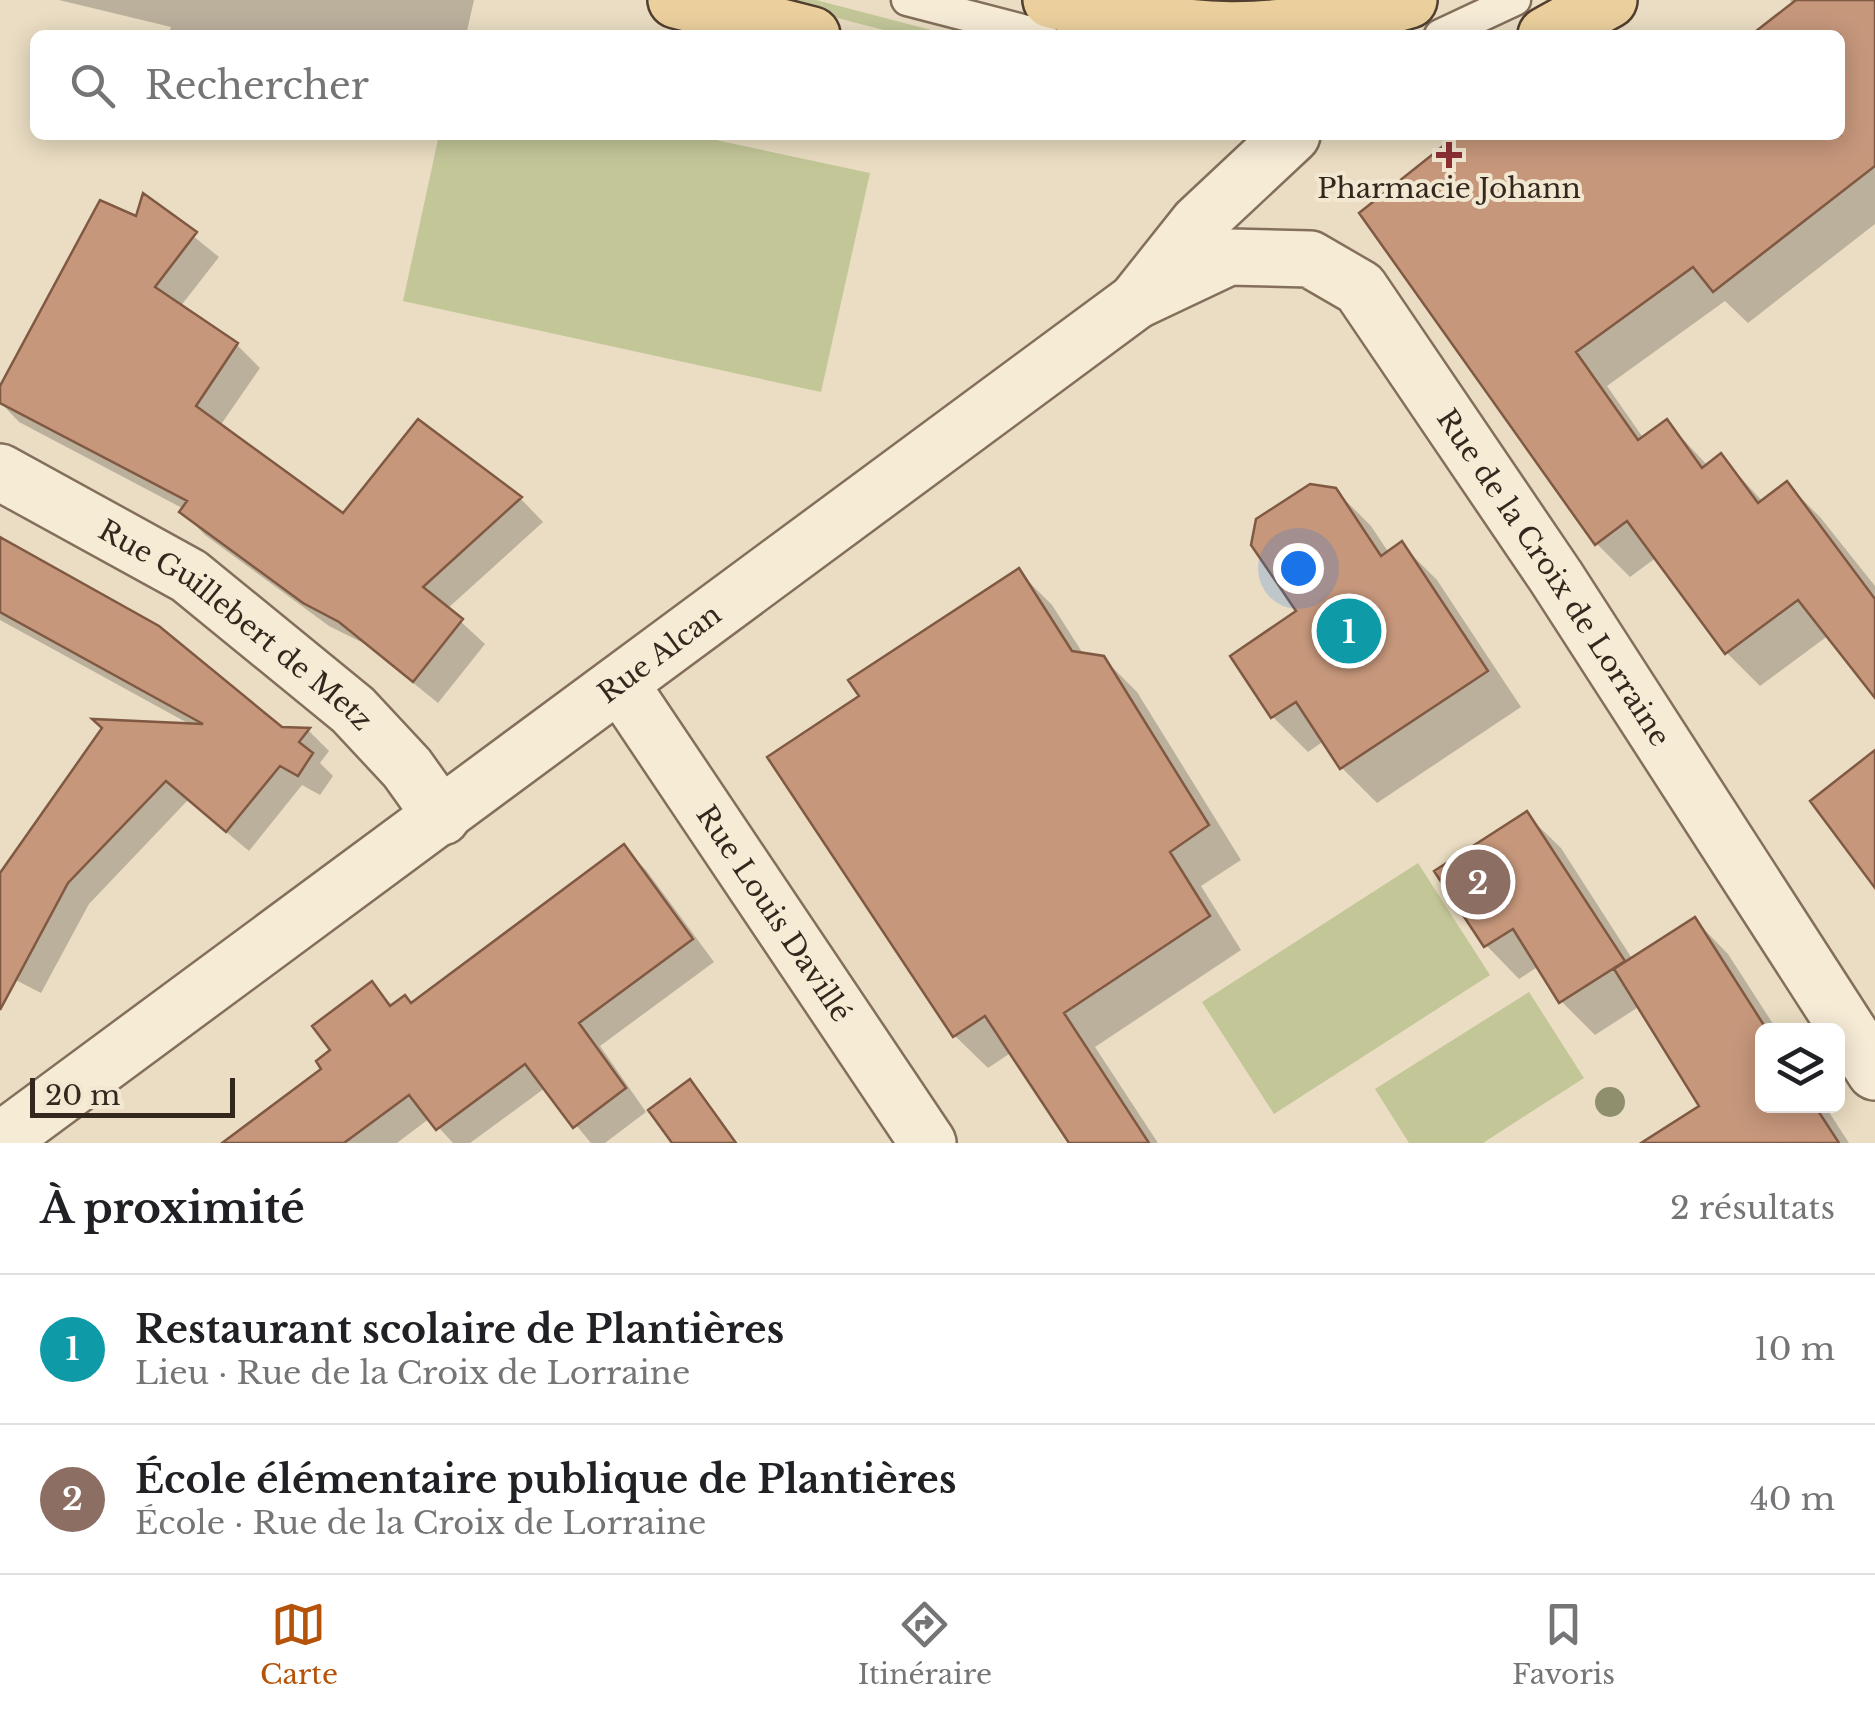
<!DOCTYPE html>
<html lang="fr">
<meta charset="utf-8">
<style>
body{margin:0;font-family:"Libre Baskerville",serif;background:#f6f6f6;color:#202124}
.controls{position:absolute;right:30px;bottom:30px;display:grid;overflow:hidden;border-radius:15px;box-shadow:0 5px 25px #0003}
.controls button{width:90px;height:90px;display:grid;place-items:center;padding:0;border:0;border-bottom:2px solid #e0e0e0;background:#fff;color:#202124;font:50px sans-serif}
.scale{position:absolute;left:30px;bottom:25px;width:205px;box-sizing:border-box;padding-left:10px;border:5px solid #34281e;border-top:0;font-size:28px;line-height:35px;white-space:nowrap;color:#34281e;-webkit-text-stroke:8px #f2e8d2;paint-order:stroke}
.you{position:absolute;left:1298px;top:568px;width:35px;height:35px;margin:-25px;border:8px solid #fff;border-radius:50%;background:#1a73e8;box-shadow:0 0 0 15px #1a73e833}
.badge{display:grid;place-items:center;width:65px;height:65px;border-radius:50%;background:#b45309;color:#fff;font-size:32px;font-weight:700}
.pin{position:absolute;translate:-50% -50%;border:5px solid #fff;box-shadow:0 2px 10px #0006}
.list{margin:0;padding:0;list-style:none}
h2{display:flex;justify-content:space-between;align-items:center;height:130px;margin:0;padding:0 40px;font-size:42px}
h2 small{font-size:32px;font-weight:400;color:#757577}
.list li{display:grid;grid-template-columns:65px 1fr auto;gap:30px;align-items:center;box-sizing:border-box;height:150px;padding:0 40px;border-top:2px solid #e0e0e0}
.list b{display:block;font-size:38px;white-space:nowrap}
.list p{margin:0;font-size:32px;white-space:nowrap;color:#757577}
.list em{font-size:32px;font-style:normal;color:#757577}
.icon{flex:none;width:55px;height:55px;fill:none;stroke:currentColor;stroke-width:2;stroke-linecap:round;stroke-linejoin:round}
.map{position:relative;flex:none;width:1875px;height:1143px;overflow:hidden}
.search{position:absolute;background:#fff;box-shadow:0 5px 25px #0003;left:30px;right:30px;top:30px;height:110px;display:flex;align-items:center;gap:25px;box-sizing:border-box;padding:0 35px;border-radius:15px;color:#757577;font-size:38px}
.sheet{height:430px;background:#fff}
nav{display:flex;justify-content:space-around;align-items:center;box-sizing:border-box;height:140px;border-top:2px solid #e0e0e0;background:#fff;font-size:28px;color:#757577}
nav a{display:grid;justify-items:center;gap:5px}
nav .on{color:#b45309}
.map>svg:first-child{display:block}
.green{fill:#c3c798}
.shadow{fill:#0003}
.building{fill:#c6977b;stroke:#805943;stroke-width:2.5}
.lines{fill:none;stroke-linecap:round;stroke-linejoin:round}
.service-casing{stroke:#836f5b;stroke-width:35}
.minor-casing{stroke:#836f5b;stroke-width:60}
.tertiary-casing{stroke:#836f5b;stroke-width:60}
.primary-casing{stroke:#513e2f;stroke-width:60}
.service{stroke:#f6ebd5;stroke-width:30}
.minor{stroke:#f6ebd5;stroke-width:55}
.tertiary{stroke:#f6ebd5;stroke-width:55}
.primary{stroke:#ebd09d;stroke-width:55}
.tree{fill:#908f6d}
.poi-dot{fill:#8d3034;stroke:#f2e8d2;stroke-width:4}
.labels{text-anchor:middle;stroke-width:8;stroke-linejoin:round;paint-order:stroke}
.poi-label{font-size:28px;fill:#34281e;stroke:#f2e8d2}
.street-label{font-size:28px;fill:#34281e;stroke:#f2e8d2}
</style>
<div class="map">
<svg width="1875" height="1143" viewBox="0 0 1875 1143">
<rect width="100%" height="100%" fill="#eaddc3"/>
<path class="green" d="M 768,0 L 816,0 L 950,35 L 903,35 Z
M 439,135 L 692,135 L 870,173 L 821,392 L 403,301 Z
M 1418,863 L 1490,975 L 1274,1114 L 1202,1002 Z
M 1529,992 L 1584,1078 L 1483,1143 L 1409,1143 L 1375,1089 Z"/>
<path class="shadow" d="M 59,0 L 474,0 L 466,35 L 168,35 L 171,27 Z
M 1147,0 L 1344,0 L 1378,35 Z
M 1790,0 L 1875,0 L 1875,224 L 1748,323 L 1725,301 L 1607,386 L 1644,439 L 1667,422 L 1708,466 L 1721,456 L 1763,502 L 1787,484 L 1820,517 L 1875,586 L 1875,694 L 1829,635 L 1760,686 L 1727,653 L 1657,557 L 1630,577 L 1597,544 L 1461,135 L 1840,135 L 1840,35 L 1755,35 L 1794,5 Z
M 145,197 L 219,257 L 180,307 L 237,345 L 260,368 L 220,426 L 343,516 L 418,423 L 521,499 L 543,522 L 447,609 L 485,644 L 438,703 L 365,644 L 329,626 L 205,535 L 182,512 L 184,509 L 19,422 L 0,402 L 0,392 L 138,219 Z
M 1335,490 L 1371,526 L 1389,553 L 1402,545 L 1437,580 L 1521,707 L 1377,803 L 1342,768 L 1324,741 L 1308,752 L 1273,717 Z
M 0,540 L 281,730 L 309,731 L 329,751 L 320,763 L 333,776 L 320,795 L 302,785 L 249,851 L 188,800 L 89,904 L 41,993 L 0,972 L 0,877 L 193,726 L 0,620 Z
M 1019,572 L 1052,605 L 1084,655 L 1103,658 L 1137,692 L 1241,860 L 1201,886 L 1241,950 L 1095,1047 L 1158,1143 L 1072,1143 L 1012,1052 L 988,1068 L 954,1035 L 862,697 Z
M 1527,815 L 1561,848 L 1633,960 L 1695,920 L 1728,954 L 1777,1030 L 1762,1030 L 1762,1106 L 1825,1106 L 1849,1143 L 1646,1143 L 1703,1107 L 1640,1006 L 1595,1035 L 1561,1001 L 1539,966 L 1519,979 L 1486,945 Z
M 623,847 L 646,870 L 714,962 L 600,1046 L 646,1112 L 605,1143 L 591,1143 L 545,1088 L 470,1143 L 453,1143 L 430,1118 L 397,1143 L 226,1143 L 325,1070 L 372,984 L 394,1007 L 412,1005 Z"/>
<path class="building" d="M 1796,0 L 1875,0 L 1875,166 L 1713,292 L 1693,267 L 1576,352 L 1638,440 L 1667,419 L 1702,468 L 1721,453 L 1758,503 L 1787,481 L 1875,599 L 1875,698 L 1798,600 L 1725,654 L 1627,521 L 1595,545 L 1359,213 L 1457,135 L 1840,135 L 1840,35 L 1751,35 Z
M 143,193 L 197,232 L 155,287 L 238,343 L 196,406 L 343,513 L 418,419 L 522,497 L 423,587 L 463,619 L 413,682 L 339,622 L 303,603 L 179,512 L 187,501 L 0,403 L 0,386 L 100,200 L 136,216 Z
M 1310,484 L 1336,488 L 1381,556 L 1402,541 L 1488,671 L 1340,769 L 1296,702 L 1271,718 L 1230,656 L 1296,611 L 1251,545 L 1256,519 Z
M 0,537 L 159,626 L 282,727 L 310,728 L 299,742 L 313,753 L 298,776 L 280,766 L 226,832 L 166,781 L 68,883 L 0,1010 L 0,873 L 102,728 L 92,719 L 203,724 L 0,612 Z
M 1019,568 L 1072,651 L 1104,656 L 1209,825 L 1170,852 L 1210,916 L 1064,1013 L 1149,1143 L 1069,1143 L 985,1016 L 953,1037 L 767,757 L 859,696 L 848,680 Z
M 1875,750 L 1875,888 L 1810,801 Z
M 1527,811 L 1625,961 L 1559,1003 L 1513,929 L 1484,947 L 1434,871 Z
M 624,844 L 693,939 L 579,1023 L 626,1088 L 573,1128 L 525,1064 L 436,1130 L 409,1095 L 344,1143 L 222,1143 L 321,1069 L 316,1061 L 330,1050 L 312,1026 L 372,981 L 390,1006 L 405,995 L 411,1003 Z
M 1695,917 L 1767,1030 L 1762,1030 L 1762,1106 L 1815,1106 L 1839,1143 L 1641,1143 L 1699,1106 L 1614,969 Z
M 690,1079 L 736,1143 L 672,1143 L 648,1110 Z"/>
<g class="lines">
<defs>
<path id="service" d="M 907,0 L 1042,35
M 1440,35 L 1515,0"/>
<g id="minor">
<path id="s1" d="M 1136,301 L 1229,257 L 1310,259 L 1360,288 L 1556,577 L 1875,1072"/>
<path id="s2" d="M 0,472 L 189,576 L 353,710 L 407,768 L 442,817"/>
<path id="s3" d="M 621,685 L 928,1143"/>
</g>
<g id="tertiary">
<path id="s4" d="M 0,1141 L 1136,301 L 1198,223 L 1292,135"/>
</g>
<path id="primary" d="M 676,0 L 812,35
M 1051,0 C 1194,37 1265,42 1409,0
M 1546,35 L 1609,0"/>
</defs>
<use href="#service" class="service-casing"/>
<use href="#minor" class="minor-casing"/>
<use href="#tertiary" class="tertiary-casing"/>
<use href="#primary" class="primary-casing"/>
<use href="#service" class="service"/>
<use href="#minor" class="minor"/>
<use href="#tertiary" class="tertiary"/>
<use href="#primary" class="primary"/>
</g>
<circle class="tree" cx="1610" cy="1102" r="15"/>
<path class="poi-dot" d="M1444 140h10v10h10v10h-10v10h-10v-10h-10v-10h10z"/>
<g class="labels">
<g class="poi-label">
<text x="1449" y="198">Pharmacie Johann</text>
</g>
<g class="street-label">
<text dy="10" stroke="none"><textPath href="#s1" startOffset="590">Rue de la Croix de Lorraine</textPath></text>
<text dy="10" stroke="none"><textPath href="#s2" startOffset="282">Rue Guillebert de Metz</textPath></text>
<text dy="10" stroke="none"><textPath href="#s4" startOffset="820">Rue Alcan</textPath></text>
<text dy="10" stroke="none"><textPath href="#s3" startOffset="275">Rue Louis Davillé</textPath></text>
</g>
</g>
</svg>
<div class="controls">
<button><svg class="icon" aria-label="layers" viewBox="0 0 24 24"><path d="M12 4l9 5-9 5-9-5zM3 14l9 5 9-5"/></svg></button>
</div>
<div class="scale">20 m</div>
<div class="you"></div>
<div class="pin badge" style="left:1349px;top:631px;background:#0f9aa8">1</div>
<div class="pin badge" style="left:1478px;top:882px;background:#8d6e63">2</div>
<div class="search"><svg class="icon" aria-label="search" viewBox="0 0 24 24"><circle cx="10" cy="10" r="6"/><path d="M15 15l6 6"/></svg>Rechercher</div>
</div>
<section class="sheet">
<h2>À proximité<small>2 résultats</small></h2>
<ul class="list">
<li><span class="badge" style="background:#0f9aa8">1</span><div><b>Restaurant scolaire de Plantières</b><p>Lieu · Rue de la Croix de Lorraine</p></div><em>10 m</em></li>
<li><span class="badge" style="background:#8d6e63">2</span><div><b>École élémentaire publique de Plantières</b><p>École · Rue de la Croix de Lorraine</p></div><em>40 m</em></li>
</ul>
</section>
<nav>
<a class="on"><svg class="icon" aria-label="map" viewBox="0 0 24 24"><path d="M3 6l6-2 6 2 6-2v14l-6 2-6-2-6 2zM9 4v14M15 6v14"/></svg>Carte</a>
<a><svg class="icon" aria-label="directions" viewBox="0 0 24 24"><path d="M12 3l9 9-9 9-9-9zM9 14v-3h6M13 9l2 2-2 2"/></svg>Itinéraire</a>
<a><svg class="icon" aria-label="saved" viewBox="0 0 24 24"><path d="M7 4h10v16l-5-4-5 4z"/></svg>Favoris</a>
</nav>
